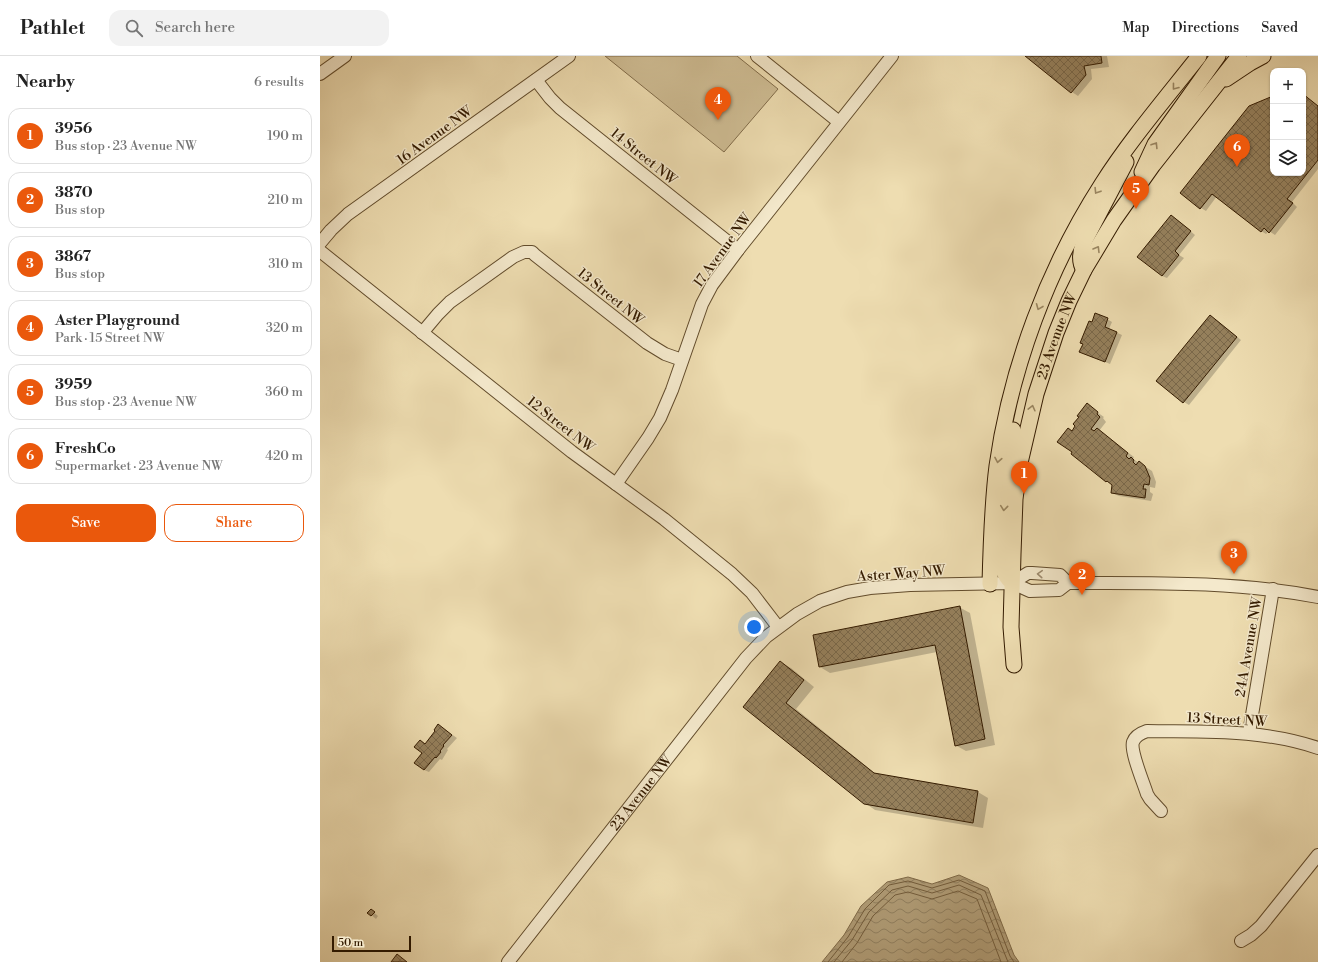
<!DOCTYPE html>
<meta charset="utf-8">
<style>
body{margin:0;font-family:"Libre Bodoni",serif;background:#f2f2f2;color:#222}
.controls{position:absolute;right:12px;top:12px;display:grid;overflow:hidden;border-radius:8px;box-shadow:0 1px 3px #0004}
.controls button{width:36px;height:36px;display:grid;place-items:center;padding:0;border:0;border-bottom:1px solid #e0e0e0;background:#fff;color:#222;font:20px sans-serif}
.scale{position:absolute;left:12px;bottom:10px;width:79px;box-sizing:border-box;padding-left:4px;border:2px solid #341b00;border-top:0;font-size:11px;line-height:14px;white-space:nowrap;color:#341b00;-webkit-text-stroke:3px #f4e9cc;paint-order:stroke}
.you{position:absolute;left:434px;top:571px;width:14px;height:14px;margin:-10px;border:3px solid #fff;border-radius:50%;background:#1a73e8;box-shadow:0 0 0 6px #1a73e833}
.badge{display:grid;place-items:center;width:26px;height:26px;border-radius:50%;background:#ea580c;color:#fff;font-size:13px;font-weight:700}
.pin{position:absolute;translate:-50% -33px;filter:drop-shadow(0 1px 2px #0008)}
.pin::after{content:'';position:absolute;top:21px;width:14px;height:12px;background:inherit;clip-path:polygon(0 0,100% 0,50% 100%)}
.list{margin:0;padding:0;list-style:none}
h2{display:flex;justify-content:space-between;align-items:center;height:52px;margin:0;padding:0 16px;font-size:17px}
h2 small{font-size:13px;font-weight:400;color:#767676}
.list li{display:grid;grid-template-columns:26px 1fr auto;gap:12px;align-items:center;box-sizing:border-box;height:56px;margin:0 8px 8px;padding:0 8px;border:1px solid #e0e0e0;border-radius:12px}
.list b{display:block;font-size:15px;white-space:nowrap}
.list p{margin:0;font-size:13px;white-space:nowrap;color:#767676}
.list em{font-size:13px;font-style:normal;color:#767676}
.actions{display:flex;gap:8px;padding:12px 16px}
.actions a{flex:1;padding:9px 0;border:1px solid #ea580c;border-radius:12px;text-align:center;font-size:14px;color:#ea580c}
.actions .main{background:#ea580c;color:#fff}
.icon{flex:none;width:22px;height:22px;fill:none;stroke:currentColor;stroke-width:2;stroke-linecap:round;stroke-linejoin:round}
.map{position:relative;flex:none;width:998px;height:906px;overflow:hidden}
header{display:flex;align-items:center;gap:24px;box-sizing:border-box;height:56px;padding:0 20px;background:#fff;border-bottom:1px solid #e0e0e0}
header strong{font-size:19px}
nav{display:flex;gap:22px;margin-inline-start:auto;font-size:14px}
.search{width:280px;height:36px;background:#f2f2f2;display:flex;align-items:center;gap:10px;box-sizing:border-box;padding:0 14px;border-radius:12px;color:#767676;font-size:15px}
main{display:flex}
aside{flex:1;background:#fff}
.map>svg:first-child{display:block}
.park{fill:#cebc93;stroke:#816c4a}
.water{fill:url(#water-waves);stroke:#7e6846}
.shadow{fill:#0003}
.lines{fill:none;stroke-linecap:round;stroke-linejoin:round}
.shore{stroke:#725b3a;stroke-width:1}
.building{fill:url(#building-cross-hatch);stroke:#341b00}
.minor-casing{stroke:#624c2c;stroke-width:14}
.major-casing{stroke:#341b00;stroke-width:17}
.minor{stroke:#f4e9cc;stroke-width:12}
.major{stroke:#eeddb1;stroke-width:15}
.oneway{stroke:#9a8661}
.oneway2{stroke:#9e8c70}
.labels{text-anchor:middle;stroke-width:3;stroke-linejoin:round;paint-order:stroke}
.street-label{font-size:14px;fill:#341b00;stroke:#f4e9cc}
</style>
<header>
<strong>Pathlet</strong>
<div class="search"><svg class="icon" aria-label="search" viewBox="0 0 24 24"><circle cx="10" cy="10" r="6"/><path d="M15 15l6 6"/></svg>Search here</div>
<nav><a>Map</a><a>Directions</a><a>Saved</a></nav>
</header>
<main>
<aside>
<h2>Nearby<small>6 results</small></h2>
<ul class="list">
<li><span class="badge">1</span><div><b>3956</b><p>Bus stop · 23 Avenue NW</p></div><em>190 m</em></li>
<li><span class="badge">2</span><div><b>3870</b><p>Bus stop</p></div><em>210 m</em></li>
<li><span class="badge">3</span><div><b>3867</b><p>Bus stop</p></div><em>310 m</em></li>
<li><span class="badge">4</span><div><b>Aster Playground</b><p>Park · 15 Street NW</p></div><em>320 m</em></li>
<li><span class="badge">5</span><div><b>3959</b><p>Bus stop · 23 Avenue NW</p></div><em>360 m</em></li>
<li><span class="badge">6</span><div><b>FreshCo</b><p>Supermarket · 23 Avenue NW</p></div><em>420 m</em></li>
</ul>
<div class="actions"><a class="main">Save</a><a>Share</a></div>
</aside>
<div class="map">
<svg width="998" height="906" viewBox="0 0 998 906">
<defs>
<pattern id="water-waves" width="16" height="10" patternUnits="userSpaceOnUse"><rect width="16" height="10" fill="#af9b75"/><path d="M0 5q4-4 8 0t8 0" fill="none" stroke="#8f7e5e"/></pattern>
<pattern id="building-cross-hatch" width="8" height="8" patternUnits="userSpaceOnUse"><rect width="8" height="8" fill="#95805c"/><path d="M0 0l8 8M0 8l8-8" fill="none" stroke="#7a684a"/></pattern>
</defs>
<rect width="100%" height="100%" fill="#eeddb1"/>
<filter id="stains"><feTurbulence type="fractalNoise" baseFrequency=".005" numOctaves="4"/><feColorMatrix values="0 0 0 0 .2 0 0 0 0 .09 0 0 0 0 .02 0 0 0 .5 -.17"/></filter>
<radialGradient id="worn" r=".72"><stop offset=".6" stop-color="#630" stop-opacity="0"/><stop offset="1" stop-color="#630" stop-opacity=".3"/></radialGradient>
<path class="park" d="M 285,0 L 417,0 L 458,33 L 404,96 Z"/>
<path class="water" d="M 639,819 L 668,832 L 694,899 L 699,906 L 502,906 L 524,879 L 541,850 L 567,826 L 588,821 L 612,828 Z"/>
<path class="shadow" d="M 706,0 L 787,0 L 789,11 L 771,13 L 772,23 L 758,40 L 752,36 Z
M 983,38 L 998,50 L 998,113 L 972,146 L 977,151 L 955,179 L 949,175 L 946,178 L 941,175 L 897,140 L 886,155 L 881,152 L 953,41 L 953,117 L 983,117 Z
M 856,163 L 875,179 L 859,199 L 864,202 L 847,222 L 842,220 Z
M 787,263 L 792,266 L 789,273 L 802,279 L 790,308 L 761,296 L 772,267 Z
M 895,263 L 921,284 L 869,349 L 864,346 Z
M 767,349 L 784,361 L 783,362 L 786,366 L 779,375 L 814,401 L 813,403 L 832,415 L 836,426 L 835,432 L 830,431 L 830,436 L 833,438 L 831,445 L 799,440 L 792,437 L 793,429 L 786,425 L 753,375 Z
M 639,551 L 650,557 L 675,689 L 646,695 L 635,689 L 617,596 L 510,617 L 500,611 Z
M 460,606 L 471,612 L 494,631 L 476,653 L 557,719 L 658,736 L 668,742 L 663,772 L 555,754 L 545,747 L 424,651 Z
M 118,669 L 137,682 L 127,693 L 128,694 L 122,704 L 120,703 L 109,716 L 104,714 L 103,697 L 106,689 L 117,675 Z
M 51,854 L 58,860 L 56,863 L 49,857 Z"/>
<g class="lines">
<path class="shore" d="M 508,906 L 528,881 L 545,853 L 569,829 L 588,825 L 612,832 L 639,824 L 665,835 L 690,900 L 694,906
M 514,906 L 532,884 L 549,856 L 572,834 L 588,830 L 612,837 L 639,829 L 661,839 L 688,906
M 522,906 L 537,887 L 553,860 L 575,839 L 588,836 L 612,843 L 638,835 L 657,843 L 681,906"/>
</g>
<path class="building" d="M 705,0 L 781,0 L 782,7 L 764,10 L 766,19 L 751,37 Z
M 983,38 L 998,50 L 998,104 L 967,143 L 973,147 L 949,177 L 944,172 L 941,176 L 892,138 L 880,153 L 860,137 L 929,50 L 953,40 L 953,117 L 983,117 Z
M 851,159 L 871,175 L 855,195 L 859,199 L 842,220 L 817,201 Z
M 775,257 L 788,262 L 785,271 L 797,276 L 785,306 L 759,296 L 763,288 L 760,287 L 769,265 L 772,266 Z
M 890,259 L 917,281 L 863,347 L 836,325 Z
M 767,347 L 778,356 L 777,358 L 780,361 L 771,373 L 774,375 L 777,372 L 808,397 L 806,400 L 809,403 L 811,401 L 814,404 L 813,406 L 816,409 L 819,405 L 825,410 L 830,422 L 829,429 L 824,428 L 823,433 L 826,433 L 825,442 L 791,437 L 792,429 L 787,425 L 786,426 L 751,398 L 752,396 L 737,386 L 748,372 L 752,375 L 755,370 L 753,368 L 759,361 L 757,360 Z
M 640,550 L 665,683 L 635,690 L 615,589 L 499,611 L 493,579 Z
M 460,605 L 484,624 L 466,647 L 554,717 L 658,735 L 653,767 L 544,748 L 423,651 Z
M 118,668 L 132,679 L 123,689 L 124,690 L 120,695 L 121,696 L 116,702 L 115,701 L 104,714 L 94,707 L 102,697 L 94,691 L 100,684 L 105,688 L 115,675 L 114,674 Z
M 51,853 L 55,856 L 51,860 L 47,857 Z
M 77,898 L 87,906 L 71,906 Z"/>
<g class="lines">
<defs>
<g id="minor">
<path d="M 437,0 L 519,66"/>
<path d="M 0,18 L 25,0"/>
<path d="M 216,24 L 230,42 L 240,52 L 418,194"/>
<path d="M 0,187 L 11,174 L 28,158 L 249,0"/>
<path d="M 0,195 L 252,396 L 344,463 L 412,518 L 432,537 L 458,571"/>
<path d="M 102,277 L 118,258 L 130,246 L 193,201 L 204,196 L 212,196 L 215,199 L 327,287 L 345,298 L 362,304"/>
<path d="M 296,428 L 328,382 L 340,362 L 352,334 L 382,248 L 392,229 L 418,194 L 572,0"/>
<path d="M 692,527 L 708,517 L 712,517 L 740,519 L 748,527"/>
<path d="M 929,677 L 953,533"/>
<path d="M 841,755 L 830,743 L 827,738 C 824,728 810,695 813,686 C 815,680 821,677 827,675 C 885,676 943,673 998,692"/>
<path d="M 921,885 L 931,879 L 941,870 L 998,799"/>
<path id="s1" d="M 188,906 L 426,602 L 446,581 L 477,558 L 500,545 L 527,536 L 550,532 L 590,529 L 692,527 L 710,535 L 739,534 L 748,527 C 831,527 916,525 998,541"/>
</g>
<g id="major">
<path d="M 906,23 L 930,7 L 943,0"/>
<path d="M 822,116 L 835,88 L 898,0"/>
<path d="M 764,214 C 759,206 760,197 763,188 L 806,106"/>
<path d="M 689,524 L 686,520 L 683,514 L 681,491 L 682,468 L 693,374"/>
<path d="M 670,528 C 671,488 672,449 677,410 C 691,311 728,212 782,128 C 810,84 846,42 879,0"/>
<path id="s2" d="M 694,609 L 691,571 L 693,498 L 695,443 L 699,411 L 716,338 L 736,277 L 749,245 L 764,214 L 794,164 L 833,109 L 919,0"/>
</g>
</defs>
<use href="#minor" class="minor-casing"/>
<use href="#major" class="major-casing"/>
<use href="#minor" class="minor"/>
<use href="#major" class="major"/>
</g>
<defs><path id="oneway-chevron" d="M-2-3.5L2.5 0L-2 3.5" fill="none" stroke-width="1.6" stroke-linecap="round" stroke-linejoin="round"/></defs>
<g class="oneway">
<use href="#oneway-chevron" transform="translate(855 31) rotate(128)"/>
<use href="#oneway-chevron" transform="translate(835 89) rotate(-58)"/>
<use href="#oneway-chevron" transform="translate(777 135) rotate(122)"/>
<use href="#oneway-chevron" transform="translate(777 193) rotate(-59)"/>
<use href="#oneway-chevron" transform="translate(719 251) rotate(112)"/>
<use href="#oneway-chevron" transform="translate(712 352) rotate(-76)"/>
<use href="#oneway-chevron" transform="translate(678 404) rotate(100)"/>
<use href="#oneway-chevron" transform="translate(684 452) rotate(96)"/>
</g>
<use class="oneway2" href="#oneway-chevron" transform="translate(720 518) rotate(-176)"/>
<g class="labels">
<g class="street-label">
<text transform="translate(114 79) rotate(-36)" y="5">16 Avenue NW</text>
<text transform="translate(324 100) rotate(39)" y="5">14 Street NW</text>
<text transform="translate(402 194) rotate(-54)" y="5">17 Avenue NW</text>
<text transform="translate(291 240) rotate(39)" y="5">13 Street NW</text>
<text dy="5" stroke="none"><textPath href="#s2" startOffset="335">23 Avenue NW</textPath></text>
<text transform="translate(241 368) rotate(38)" y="5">12 Street NW</text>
<text transform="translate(581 517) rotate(-4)" y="5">Aster Way NW</text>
<text transform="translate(928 591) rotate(-80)" y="5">24A Avenue NW</text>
<text transform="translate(907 663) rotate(3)" y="5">13 Street NW</text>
<text dy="5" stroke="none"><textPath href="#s1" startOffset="215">23 Avenue NW</textPath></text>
</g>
</g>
<rect width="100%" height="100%" filter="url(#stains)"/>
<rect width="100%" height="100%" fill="url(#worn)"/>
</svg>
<div class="controls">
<button>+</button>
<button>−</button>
<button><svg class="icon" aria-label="layers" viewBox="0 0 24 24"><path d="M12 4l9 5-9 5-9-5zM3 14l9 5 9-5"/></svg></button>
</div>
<div class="scale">50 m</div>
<div class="you"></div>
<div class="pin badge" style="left:704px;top:438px">1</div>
<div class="pin badge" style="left:762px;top:539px">2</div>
<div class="pin badge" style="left:914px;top:518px">3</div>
<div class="pin badge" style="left:398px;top:64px">4</div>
<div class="pin badge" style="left:816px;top:153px">5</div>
<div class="pin badge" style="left:917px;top:111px">6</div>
</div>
</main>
